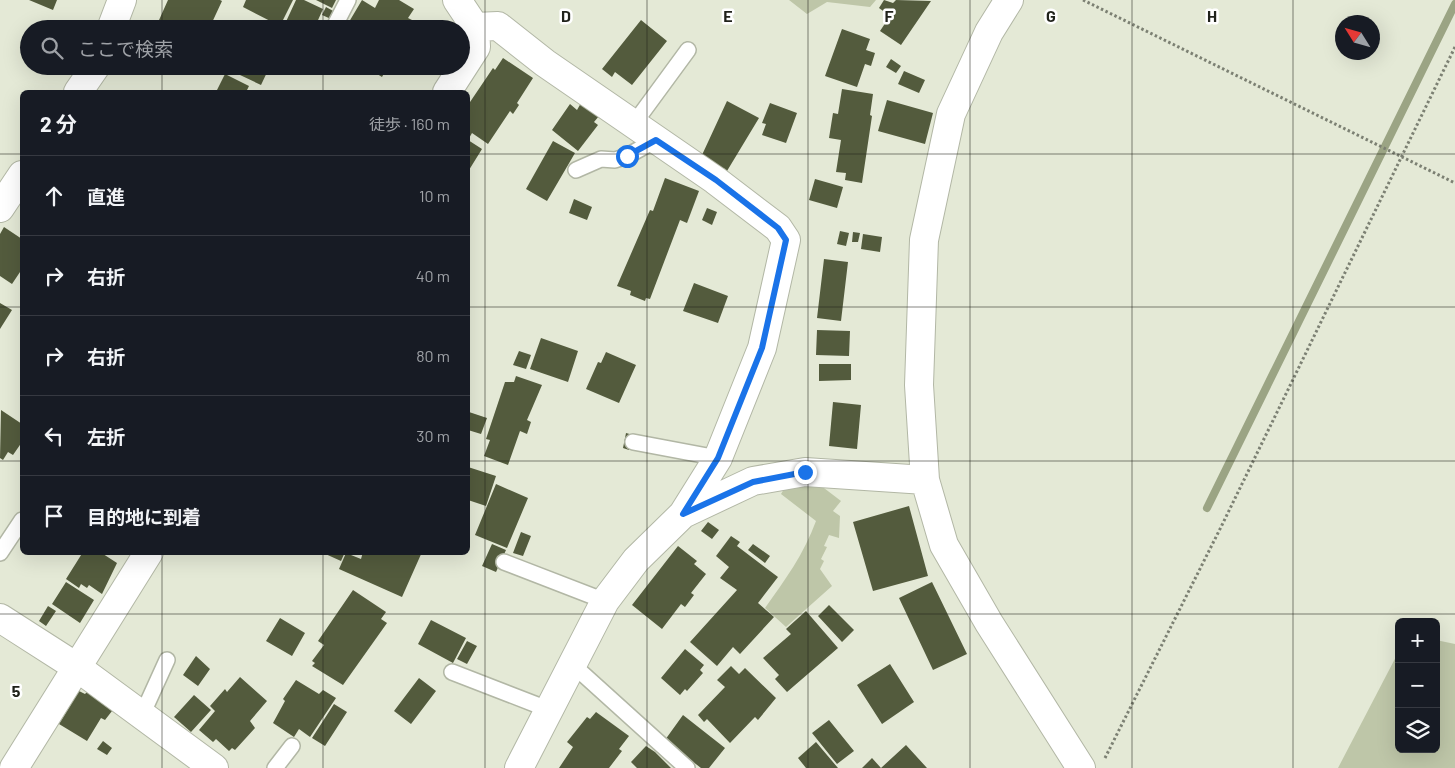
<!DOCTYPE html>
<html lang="ja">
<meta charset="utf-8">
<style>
body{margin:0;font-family:Barlow,"Noto Sans JP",sans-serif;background:#242831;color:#f1f3f6}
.controls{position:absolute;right:15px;bottom:15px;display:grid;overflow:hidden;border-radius:8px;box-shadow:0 5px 20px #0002}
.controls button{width:45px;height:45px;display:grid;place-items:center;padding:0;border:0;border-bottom:1px solid #363941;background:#171b24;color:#f1f3f6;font:25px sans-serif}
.compass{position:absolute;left:1335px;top:15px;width:45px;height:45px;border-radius:50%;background:#171b24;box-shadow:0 5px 20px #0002;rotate:307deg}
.stop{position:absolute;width:15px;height:15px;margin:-11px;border:4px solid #1a73e8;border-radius:50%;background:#fff}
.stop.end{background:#1a73e8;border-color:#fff;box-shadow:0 1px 5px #0008}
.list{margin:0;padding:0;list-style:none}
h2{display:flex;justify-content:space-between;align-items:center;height:65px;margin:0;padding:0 20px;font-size:21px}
h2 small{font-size:16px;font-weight:400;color:#9ea1a6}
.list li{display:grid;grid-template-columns:32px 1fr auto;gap:15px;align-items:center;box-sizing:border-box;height:80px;padding:0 20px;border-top:1px solid #363941}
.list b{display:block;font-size:19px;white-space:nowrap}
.list em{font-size:16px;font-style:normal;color:#9ea1a6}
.icon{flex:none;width:28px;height:28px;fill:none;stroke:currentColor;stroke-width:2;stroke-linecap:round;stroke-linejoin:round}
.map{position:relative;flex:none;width:1455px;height:768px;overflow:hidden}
.search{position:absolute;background:#171b24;box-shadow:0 5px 20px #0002;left:20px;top:20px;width:450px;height:55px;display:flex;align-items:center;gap:12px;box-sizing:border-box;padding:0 18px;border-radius:28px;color:#9ea1a6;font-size:19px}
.panel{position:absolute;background:#171b24;box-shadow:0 5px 20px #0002;left:20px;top:90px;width:450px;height:465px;border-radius:8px}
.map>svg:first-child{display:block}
.green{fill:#bec6a8}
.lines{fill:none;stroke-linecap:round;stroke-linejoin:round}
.stream{stroke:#9ba484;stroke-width:8}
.building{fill:#535b3d}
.lane-casing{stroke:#b2b7a5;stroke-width:18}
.street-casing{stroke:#b2b7a5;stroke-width:30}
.path{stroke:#7c8073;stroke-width:3;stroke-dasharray:2.5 2.5;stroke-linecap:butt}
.lane{stroke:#fff;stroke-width:15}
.street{stroke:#fff;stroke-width:28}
.route{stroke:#1a73e8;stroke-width:6}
.grid{fill:none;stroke:#20221b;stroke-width:1;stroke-opacity:0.55}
.grid-label{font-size:16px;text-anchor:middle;font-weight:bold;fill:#20221b;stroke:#fff;stroke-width:5;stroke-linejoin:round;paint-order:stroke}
</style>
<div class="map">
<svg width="1455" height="768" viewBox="0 0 1455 768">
<rect width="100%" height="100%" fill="#e4e9d6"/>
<path class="green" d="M 789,0 L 876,0 L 870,7 L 827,2 L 807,14 Z
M 820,485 L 841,501 L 833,511 L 840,516 L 839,538 L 829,535 L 824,546 L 827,547 L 821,559 L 824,561 L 820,569 L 832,586 L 786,627 L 765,608 C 785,580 804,554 816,521 L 781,494 L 784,489 Z
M 1436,640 L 1455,644 L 1455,768 L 1338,768 L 1399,651 L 1399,749 L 1436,749 Z"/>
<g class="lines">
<path class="stream" d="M 1207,508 L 1455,4"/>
</g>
<path class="building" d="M 29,0 L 57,0 L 53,10 Z
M 168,0 L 220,0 L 222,1 L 209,29 L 155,29 Z
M 246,0 L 293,0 L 280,26 L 243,7 Z
M 296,0 L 304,0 L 323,9 L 314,29 L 291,29 L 284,26 Z
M 316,0 L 336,0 L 332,8 Z
M 362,0 L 375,8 L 379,0 L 399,0 L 414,9 L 408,18 L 412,20 L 407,29 L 349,29 L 346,27 Z
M 884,0 L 893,3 L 896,0 L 931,1 L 901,45 L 880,31 L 890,16 L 879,8 Z
M 326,7 L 335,12 L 331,19 L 322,15 Z
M 641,20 L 667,41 L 632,85 L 615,72 L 612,77 L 602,69 Z
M 842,29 L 870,39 L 866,50 L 875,53 L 871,66 L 865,64 L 857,87 L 825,76 Z
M 503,58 L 533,78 L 517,103 L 519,105 L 513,114 L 510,111 L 488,144 L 472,133 L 468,140 L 482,149 L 469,170 L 468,169 L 468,105 L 493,68 L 495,70 Z
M 891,59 L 901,66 L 896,73 L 886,67 Z
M 177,66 L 192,66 L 190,72 Z
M 245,66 L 270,66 L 261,85 L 240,75 Z
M 359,66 L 388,66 L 382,77 L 374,72 L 373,75 Z
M 904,71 L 925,80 L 919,93 L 898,84 Z
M 225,74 L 249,86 L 246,92 L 216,92 Z
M 842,89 L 873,94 L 870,115 L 872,116 L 862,183 L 845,180 L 846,173 L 836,172 L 841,140 L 829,138 L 833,113 L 838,114 Z
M 887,100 L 933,113 L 925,144 L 878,131 Z
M 727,101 L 759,118 L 727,171 L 704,159 L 702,155 Z
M 581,103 L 599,116 L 594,122 L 598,125 L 578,151 L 552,130 L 570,104 L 577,110 Z
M 770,103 L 797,113 L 786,143 L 762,135 L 766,124 L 762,123 Z
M 553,141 L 575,153 L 547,201 L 526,189 Z
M 665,178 L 699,191 L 687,223 L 680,220 L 650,299 L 646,298 L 645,301 L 630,295 L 631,291 L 617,286 L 650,210 L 653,211 Z
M 815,179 L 843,187 L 837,208 L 809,200 Z
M 574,199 L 592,207 L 587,220 L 569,213 Z
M 707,208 L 717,212 L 712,225 L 702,220 Z
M 4,227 L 22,239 L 22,269 L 12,284 L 0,276 L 0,234 Z
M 840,231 L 849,233 L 846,246 L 837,244 Z
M 853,232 L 860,233 L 858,242 L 852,242 Z
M 863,234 L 882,237 L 880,252 L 861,249 Z
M 824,259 L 848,262 L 841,321 L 817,318 Z
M 694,283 L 728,296 L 718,323 L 683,311 Z
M 0,303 L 12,310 L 0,329 Z
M 817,330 L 850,331 L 849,356 L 816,355 Z
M 541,338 L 578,351 L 568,382 L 530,369 Z
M 519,351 L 531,355 L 526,369 L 513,365 Z
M 606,352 L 636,365 L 619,403 L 586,389 L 598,362 L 601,363 Z
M 819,364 L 851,364 L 851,380 L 819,381 Z
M 516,376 L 542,385 L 527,420 L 531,422 L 527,434 L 520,431 L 508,465 L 484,456 L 490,440 L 486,439 L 505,382 L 514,382 Z
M 833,402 L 861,405 L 857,449 L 829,446 Z
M 1,410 L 22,424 L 22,442 L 13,455 L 8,452 L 3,460 L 0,458 Z
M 469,412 L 487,418 L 481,434 L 468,430 Z
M 626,433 L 633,435 L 629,450 L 623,448 Z
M 468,467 L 496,476 L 486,506 L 468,500 Z
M 496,484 L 528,498 L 507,548 L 475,535 Z
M 909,506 L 928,576 L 873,591 L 853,522 Z
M 708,522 L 719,530 L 712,539 L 701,531 Z
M 521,532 L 531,536 L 523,556 L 513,553 Z
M 731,536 L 740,542 L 737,546 L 778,577 L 758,603 L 774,617 L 740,654 L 733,647 L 717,666 L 690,642 L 737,590 L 720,578 L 729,567 L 716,556 Z
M 492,544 L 506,550 L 496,572 L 482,566 Z
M 753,544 L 770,556 L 765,563 L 748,550 Z
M 678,546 L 697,561 L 694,564 L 706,574 L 691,593 L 694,595 L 685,607 L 681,604 L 662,629 L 632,605 Z
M 83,552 L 100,552 L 117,563 L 102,594 L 89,585 L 87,588 L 81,584 L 79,588 L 66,579 Z
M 321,552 L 345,552 L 341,561 Z
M 363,552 L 422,552 L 402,597 L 339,569 L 346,553 L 361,559 Z
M 66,582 L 94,600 L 80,623 L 52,604 Z
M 932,582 L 967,654 L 933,670 L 899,598 Z
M 353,590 L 386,612 L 381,619 L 387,623 L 343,685 L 312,666 L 315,663 L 312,661 L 324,645 L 318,641 Z
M 829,605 L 854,630 L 842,642 L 818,616 Z
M 48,606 L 56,611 L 46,626 L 39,621 Z
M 806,611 L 838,648 L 787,692 L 775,679 L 779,675 L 763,658 L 791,634 L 786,629 Z
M 280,618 L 305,633 L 292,656 L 266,641 Z
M 431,620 L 466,638 L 453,663 L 418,644 Z
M 467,641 L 477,646 L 467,664 L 457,659 Z
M 685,649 L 704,665 L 700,670 L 703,673 L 687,691 L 685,689 L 680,695 L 661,678 Z
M 196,656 L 210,669 L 198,686 L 183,675 Z
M 890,664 L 914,702 L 882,724 L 857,685 Z
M 731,666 L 739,674 L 745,668 L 776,698 L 758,720 L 755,717 L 730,743 L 707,719 L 704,722 L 698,715 L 725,687 L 717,680 Z
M 240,677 L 267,701 L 250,721 L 255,728 L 235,750 L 232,748 L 229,751 L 216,739 L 213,742 L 199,730 L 215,711 L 210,706 L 225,689 L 227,692 Z
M 419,678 L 436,691 L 411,724 L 394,711 Z
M 296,680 L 319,694 L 323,690 L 336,698 L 310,737 L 299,729 L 294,737 L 273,723 L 285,701 L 283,699 Z
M 79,691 L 85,694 L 87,692 L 112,711 L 105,720 L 101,718 L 87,741 L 59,724 Z
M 194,695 L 211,710 L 191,732 L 174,717 Z
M 334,704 L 347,712 L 325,746 L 312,738 Z
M 596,712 L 629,736 L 619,749 L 622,751 L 609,768 L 559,768 L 573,747 L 567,742 L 587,717 L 590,719 Z
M 683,715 L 725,748 L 709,768 L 701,768 L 665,740 Z
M 829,720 L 854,751 L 837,764 L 812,733 Z
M 103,741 L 112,748 L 107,755 L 97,749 Z
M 816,742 L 838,768 L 806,768 L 798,758 Z
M 906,745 L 927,768 L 881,768 Z
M 646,746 L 655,752 L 671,768 L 637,768 L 631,762 Z
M 872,758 L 881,768 L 862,768 Z"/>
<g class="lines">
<defs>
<path id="lane" d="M 333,29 L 348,0
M 633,125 L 688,50
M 576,170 L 601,159 L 615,160 L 627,156 L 656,140
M 633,442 L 718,458
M 0,553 L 22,520
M 504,562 L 605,601
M 573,665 L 687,768
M 452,672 L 550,710
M 142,715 L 167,660
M 275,768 L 292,746"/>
<path id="street" d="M 1009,0 L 989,32 L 951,114 L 924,240 L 919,385 L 925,480 L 944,545 L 989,623 L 1081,768
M 475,27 L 498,26 L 545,63 L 715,180 L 778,228 L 786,240 L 762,348 L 718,458 L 683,514 L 636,560 L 605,601 L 519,768
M 111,29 L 122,0
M 78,92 L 96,66
M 447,92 L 476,47 L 475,27 L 457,0
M 0,208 L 22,175
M 683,514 L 753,481 L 805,472 L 925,480
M 0,618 L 78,668 L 214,768
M 14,768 L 149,552"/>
</defs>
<use href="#lane" class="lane-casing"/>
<use href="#street" class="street-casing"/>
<path class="path" d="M 1083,0 L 1455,183
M 1105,758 L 1223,523 L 1455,47"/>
<use href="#lane" class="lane"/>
<use href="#street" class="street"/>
</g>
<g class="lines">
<path class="route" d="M 627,156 L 656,140 L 716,180 L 778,228 L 786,240 L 762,348 L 718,458 L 683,514 L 753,482 L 805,472"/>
</g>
<path class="grid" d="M 162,0 L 162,29M 323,0 L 323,29M 485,0 L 485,768M 647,0 L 647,768M 808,0 L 808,768M 970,0 L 970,768M 1132,0 L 1132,768M 1293,0 L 1293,768M 162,66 L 162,92M 323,66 L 323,92M 0,154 L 22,154M 468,154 L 1455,154M 0,307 L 22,307M 468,307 L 1455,307M 0,461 L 22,461M 468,461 L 1455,461M 162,552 L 162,768M 323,552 L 323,768M 0,614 L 1455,614"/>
<g class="grid-label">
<text x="566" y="22">D</text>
<text x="728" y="22">E</text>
<text x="889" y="22">F</text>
<text x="1051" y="22">G</text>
<text x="1212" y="22">H</text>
<text x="16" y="697">5</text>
</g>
</svg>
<div class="controls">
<button>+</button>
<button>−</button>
<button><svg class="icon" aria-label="layers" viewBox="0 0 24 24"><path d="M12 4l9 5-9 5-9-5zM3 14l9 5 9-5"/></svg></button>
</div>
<svg class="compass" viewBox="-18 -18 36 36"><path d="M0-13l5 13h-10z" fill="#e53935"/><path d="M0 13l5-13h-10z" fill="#9ea1a6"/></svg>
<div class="stop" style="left:627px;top:156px"></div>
<div class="stop end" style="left:805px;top:472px"></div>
<div class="search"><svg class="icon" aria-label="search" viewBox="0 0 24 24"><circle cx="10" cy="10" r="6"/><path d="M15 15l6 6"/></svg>ここで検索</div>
<section class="panel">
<h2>2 分<small>徒歩 · 160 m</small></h2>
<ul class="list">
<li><svg class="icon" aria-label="ahead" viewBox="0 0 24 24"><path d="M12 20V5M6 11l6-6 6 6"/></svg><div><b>直進</b></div><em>10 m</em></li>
<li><svg class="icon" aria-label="right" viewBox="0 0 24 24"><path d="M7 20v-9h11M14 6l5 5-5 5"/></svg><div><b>右折</b></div><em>40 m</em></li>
<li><svg class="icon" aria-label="right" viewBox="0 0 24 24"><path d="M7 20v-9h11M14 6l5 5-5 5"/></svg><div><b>右折</b></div><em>80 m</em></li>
<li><svg class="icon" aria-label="left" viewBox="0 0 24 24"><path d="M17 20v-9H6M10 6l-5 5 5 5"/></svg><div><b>左折</b></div><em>30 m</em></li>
<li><svg class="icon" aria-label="arrive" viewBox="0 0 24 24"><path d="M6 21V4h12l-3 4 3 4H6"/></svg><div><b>目的地に到着</b></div></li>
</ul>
</section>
</div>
